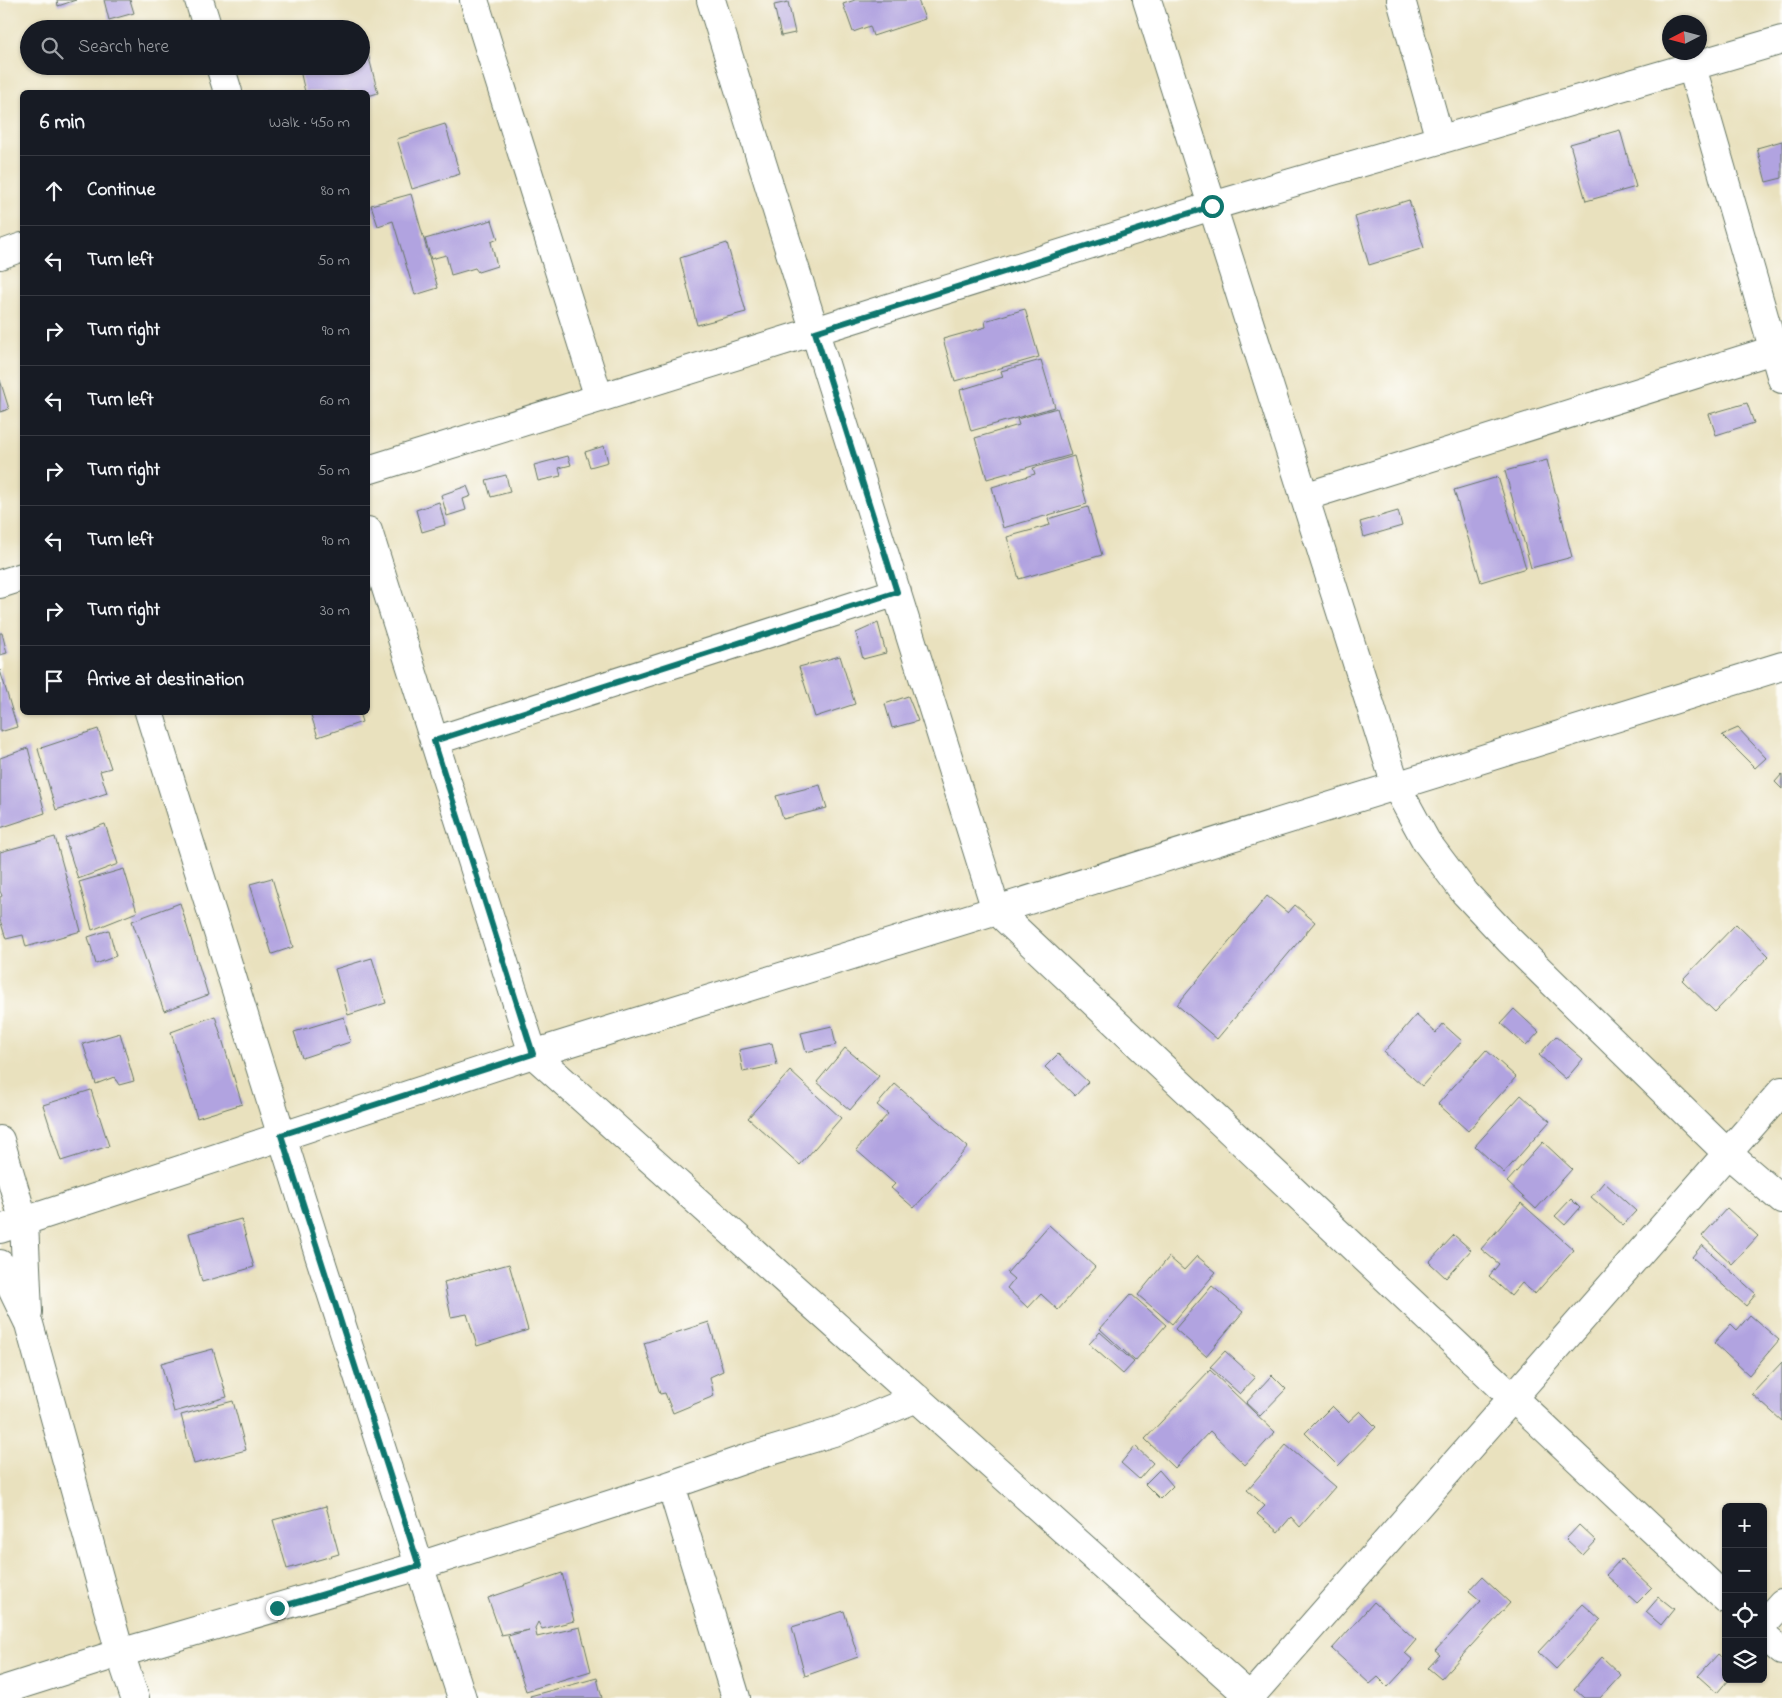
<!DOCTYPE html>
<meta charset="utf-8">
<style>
body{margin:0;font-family:"Indie Flower",sans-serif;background:#242831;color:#f1f3f6}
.controls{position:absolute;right:15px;bottom:15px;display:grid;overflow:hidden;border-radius:8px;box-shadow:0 1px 4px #0004}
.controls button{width:45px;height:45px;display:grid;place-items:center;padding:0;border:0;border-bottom:1px solid #363941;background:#171b24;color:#f1f3f6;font:25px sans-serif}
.compass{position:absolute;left:1662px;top:15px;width:45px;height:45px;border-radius:50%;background:#171b24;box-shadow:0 1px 4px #0004;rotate:264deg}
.stop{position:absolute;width:15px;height:15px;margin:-11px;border:4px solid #0f766e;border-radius:50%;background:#fff}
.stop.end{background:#0f766e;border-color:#fff;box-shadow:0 1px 5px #0008}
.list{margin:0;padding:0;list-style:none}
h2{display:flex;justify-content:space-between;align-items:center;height:65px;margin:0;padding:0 20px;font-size:21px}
h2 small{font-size:16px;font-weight:400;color:#9ea1a6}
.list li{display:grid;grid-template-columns:32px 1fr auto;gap:15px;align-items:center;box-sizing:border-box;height:70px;padding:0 20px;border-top:1px solid #363941}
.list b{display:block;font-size:19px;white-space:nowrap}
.list em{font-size:16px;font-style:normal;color:#9ea1a6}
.icon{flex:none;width:28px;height:28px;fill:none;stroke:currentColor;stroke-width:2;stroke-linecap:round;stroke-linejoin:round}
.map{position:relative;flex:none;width:1782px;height:1698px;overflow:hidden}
.search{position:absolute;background:#171b24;box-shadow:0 1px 4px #0004;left:20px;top:20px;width:350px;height:55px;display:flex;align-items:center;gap:12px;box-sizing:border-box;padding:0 18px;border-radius:28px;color:#9ea1a6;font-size:19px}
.panel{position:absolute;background:#171b24;box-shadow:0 1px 4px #0004;left:20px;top:90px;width:350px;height:625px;border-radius:8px}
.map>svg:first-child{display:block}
.building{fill:#b1a3e0}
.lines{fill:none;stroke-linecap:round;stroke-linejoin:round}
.minor-casing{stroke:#667664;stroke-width:30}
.tertiary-casing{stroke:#667664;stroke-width:30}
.minor{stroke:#fff;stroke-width:28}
.tertiary{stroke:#fff;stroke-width:28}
.route{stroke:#0f766e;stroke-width:6}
</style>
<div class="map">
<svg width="1782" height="1698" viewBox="0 0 1782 1698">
<rect width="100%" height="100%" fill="#fdfcf7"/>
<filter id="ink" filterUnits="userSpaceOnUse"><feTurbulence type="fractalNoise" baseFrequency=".02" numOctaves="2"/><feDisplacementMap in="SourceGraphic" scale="10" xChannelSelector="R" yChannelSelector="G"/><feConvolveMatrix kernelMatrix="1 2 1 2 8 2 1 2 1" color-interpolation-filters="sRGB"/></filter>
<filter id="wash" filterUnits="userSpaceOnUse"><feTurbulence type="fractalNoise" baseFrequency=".0096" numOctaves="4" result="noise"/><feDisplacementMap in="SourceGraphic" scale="20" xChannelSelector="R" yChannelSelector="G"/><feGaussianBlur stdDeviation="1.12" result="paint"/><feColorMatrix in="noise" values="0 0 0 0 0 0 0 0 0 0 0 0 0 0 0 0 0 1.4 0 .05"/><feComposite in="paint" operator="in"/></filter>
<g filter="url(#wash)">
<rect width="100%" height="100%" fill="#e9e1be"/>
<g id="blocks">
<path class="building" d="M 57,0 L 76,0 L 58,6 Z
M 104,0 L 130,0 L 134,13 L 109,20 Z
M 855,0 L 918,0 L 925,19 L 873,36 L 870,26 L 853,32 L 843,4 Z
M 788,2 L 795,33 L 781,36 L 774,5 Z
M 365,42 L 378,93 L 368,96 L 368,92 L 305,92 L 299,66 L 361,66 L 361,43 Z
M 445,124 L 460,174 L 412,189 L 397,139 Z
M 1620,130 L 1636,187 L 1586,201 L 1570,144 Z
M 1782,141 L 1782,178 L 1766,182 L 1757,148 Z
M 411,194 L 438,288 L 415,295 L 393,221 L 378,226 L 371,205 Z
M 1409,200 L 1424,248 L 1369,265 L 1355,217 Z
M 492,220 L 498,239 L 491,242 L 497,266 L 478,272 L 475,268 L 451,275 L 446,255 L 431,259 L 425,239 Z
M 727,243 L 746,312 L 697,325 L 680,258 Z
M 1025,309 L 1039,357 L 955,381 L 943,339 L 986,327 L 985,321 Z
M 1041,360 L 1055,407 L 971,431 L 960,390 L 1003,377 L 1001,371 Z
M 0,380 L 9,409 L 0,412 Z
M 1747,403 L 1754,423 L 1716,435 L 1709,414 Z
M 1057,408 L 1071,455 L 987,479 L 975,438 L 1019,425 L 1017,419 Z
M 604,446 L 608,462 L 590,467 L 585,452 Z
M 568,456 L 571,465 L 559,468 L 561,476 L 538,481 L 534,465 Z
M 1074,456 L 1087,504 L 1003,528 L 992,487 L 1035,474 L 1033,468 Z
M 1547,460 L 1572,557 L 1531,568 L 1505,471 Z
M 506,475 L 510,492 L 491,497 L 486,480 Z
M 1498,477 L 1526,568 L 1481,582 L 1454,490 Z
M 467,486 L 471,496 L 463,499 L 466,510 L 447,516 L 441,495 Z
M 439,502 L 445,525 L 422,532 L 416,510 Z
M 1088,507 L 1102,555 L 1019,579 L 1007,537 L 1050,525 L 1048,519 Z
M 1398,511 L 1402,526 L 1364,537 L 1360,522 Z
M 878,623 L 886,653 L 863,659 L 856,633 Z
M 0,633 L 2,633 L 7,653 L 0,655 Z
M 840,656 L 855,704 L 815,717 L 799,667 Z
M 0,670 L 17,727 L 0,732 Z
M 908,696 L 918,721 L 892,728 L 885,704 Z
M 310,712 L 359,712 L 362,722 L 318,737 Z
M 1738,728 L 1766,758 L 1755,768 L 1722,735 Z
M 98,729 L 111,768 L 100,771 L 107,793 L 56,810 L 38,749 Z
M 28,748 L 45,813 L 0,828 L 0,758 Z
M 1782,774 L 1782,789 L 1775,782 Z
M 820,785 L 827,808 L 783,819 L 776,796 Z
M 105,824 L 118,864 L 78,879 L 65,838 Z
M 55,837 L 81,931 L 26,947 L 23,935 L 6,939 L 0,920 L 0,897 L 2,896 L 0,891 L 0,852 Z
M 124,869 L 137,912 L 92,930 L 79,882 Z
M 272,878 L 293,947 L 272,954 L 250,884 Z
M 1267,896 L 1288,913 L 1295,905 L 1315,922 L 1217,1039 L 1177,1005 Z
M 180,903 L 208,995 L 164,1011 L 132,921 Z
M 1736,924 L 1769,956 L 1715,1012 L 1682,980 Z
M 109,930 L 116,956 L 96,964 L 88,937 Z
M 372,958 L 386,1003 L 348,1015 L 335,969 Z
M 1514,1009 L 1539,1032 L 1526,1046 L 1501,1023 Z
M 1416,1015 L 1436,1033 L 1443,1024 L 1462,1041 L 1422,1086 L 1384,1052 Z
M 215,1016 L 242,1104 L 197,1118 L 171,1032 Z
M 344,1017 L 350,1042 L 302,1058 L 294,1032 Z
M 832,1026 L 836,1045 L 806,1052 L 801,1033 Z
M 120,1033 L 134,1081 L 119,1085 L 114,1077 L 96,1084 L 83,1044 Z
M 1556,1036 L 1583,1059 L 1566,1079 L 1539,1055 Z
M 772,1043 L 777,1065 L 743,1072 L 739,1050 Z
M 845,1048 L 879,1076 L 850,1110 L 817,1082 Z
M 1486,1050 L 1516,1077 L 1468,1131 L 1438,1104 Z
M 1058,1054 L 1088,1082 L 1075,1096 L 1045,1067 Z
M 790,1071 L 841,1118 L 800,1165 L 748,1118 Z
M 895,1084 L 968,1147 L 914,1208 L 891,1188 L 895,1184 L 856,1150 L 888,1114 L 877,1105 Z
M 91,1090 L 109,1146 L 61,1161 L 43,1105 Z
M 1521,1095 L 1550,1121 L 1504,1173 L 1475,1146 Z
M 1543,1142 L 1572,1169 L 1536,1209 L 1507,1182 Z
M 1604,1182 L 1636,1211 L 1623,1225 L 1591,1197 Z
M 1571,1199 L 1580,1208 L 1565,1225 L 1555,1216 Z
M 1521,1203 L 1574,1250 L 1535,1294 L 1522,1283 L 1511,1296 L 1489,1276 L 1499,1264 L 1481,1249 Z
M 1727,1208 L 1758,1236 L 1732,1264 L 1702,1236 Z
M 241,1219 L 254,1267 L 202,1282 L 189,1233 Z
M 1049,1225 L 1095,1267 L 1058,1310 L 1041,1294 L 1028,1308 L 1007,1288 L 1014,1279 L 1007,1273 Z
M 1454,1235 L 1471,1250 L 1446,1278 L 1429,1262 Z
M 1702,1245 L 1756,1294 L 1746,1306 L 1692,1257 Z
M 1197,1256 L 1216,1272 L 1172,1324 L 1138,1295 L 1169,1257 L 1184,1270 Z
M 509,1264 L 528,1330 L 477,1346 L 467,1314 L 451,1317 L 444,1282 Z
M 1212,1286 L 1243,1312 L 1206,1356 L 1175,1329 Z
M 1131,1294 L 1166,1325 L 1135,1361 L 1100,1329 Z
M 1750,1315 L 1779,1340 L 1749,1375 L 1714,1343 L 1731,1324 L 1737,1330 Z
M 709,1322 L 723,1371 L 710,1377 L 714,1396 L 673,1413 L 665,1393 L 660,1394 L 644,1343 Z
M 1100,1332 L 1134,1362 L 1123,1374 L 1089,1344 Z
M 213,1349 L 227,1397 L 174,1412 L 161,1363 Z
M 1225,1351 L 1255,1378 L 1240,1394 L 1210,1367 Z
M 1782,1362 L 1782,1421 L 1752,1394 Z
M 1210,1370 L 1275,1432 L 1245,1465 L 1210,1431 L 1175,1468 L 1145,1439 Z
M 1272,1375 L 1286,1389 L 1260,1416 L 1246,1403 Z
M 233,1401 L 246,1450 L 194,1464 L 181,1415 Z
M 1332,1406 L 1348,1422 L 1360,1411 L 1376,1427 L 1338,1466 L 1305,1433 Z
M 1286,1445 L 1335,1487 L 1300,1527 L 1291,1517 L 1278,1532 L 1257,1514 L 1265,1506 L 1247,1490 Z
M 1135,1446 L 1153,1463 L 1139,1479 L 1121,1463 Z
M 1159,1470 L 1173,1486 L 1160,1499 L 1145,1484 Z
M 326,1506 L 339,1554 L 287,1569 L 273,1520 Z
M 1579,1525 L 1596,1541 L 1583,1555 L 1566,1539 Z
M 1621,1559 L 1652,1588 L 1637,1603 L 1606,1575 Z
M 562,1573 L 574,1621 L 542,1629 L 538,1622 L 535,1628 L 537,1637 L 580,1627 L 591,1671 L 526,1691 L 508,1636 L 529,1630 L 501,1635 L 488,1598 Z
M 1482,1577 L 1510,1603 L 1441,1679 L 1428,1668 L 1440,1655 L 1435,1651 L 1481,1601 L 1469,1591 Z
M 1659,1597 L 1674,1609 L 1661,1625 L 1646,1612 Z
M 1374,1602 L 1416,1640 L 1405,1653 L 1413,1660 L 1388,1687 L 1378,1677 L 1370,1684 L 1332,1649 Z
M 1583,1604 L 1601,1620 L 1556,1669 L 1538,1652 Z
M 844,1611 L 858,1657 L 805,1676 L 792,1627 Z
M 1718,1654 L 1726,1661 L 1726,1679 L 1729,1679 L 1717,1693 L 1698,1676 Z
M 1602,1657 L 1621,1675 L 1600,1698 L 1584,1698 L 1574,1689 Z
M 597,1678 L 602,1698 L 531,1698 L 530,1696 Z"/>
</g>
</g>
<g filter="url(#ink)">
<use href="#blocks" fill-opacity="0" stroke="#667664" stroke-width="1"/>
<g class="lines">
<defs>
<path id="minor" d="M 199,0 L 208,29
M 474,0 L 599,398
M 711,0 L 996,910 L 1726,1599
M 1147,0 L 1396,786 L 1426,841 L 1465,893 L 1509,940 L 1727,1153 L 1782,1200
M 1401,0 L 1440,140
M 220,66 L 228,92
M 1692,67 L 1782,379
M 0,255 L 22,247
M 368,470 L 815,331 L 1212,206 L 1782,40
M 1304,497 L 1773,350
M 368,531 L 533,1054 L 1251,1698
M 0,584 L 22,577
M 149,712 L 320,1258 L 462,1698
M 434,741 L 897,592
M 671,1485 L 736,1698
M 1763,1624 L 1782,1603
M 1763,1635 L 1782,1651
M 0,1691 L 120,1653 L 419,1566 L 671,1485 L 751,1457 L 837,1431 L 917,1398
M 1250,1697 L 1782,1091"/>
<path id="tertiary" d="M 0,1140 L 24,1222 L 28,1312
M 0,1229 L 533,1054 L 1782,666
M 0,1264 L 29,1324 L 120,1653 L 135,1698"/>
</defs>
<use href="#minor" class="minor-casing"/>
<use href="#tertiary" class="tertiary-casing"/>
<use href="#minor" class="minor"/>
<use href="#tertiary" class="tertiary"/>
</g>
</g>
<g class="lines" filter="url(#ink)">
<path class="route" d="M 277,1608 L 419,1566 L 281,1135 L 533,1054 L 434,741 L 897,592 L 815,332 L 1212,206"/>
</g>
</svg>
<div class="controls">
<button>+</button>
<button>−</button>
<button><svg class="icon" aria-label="locate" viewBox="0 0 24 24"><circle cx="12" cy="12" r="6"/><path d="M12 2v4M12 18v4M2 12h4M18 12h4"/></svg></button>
<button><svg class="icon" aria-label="layers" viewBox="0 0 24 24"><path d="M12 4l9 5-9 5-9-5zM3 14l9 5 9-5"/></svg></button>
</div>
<svg class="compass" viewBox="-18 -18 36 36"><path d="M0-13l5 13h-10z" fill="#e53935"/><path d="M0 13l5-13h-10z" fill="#9ea1a6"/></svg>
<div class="stop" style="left:1212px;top:206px"></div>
<div class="stop end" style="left:277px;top:1608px"></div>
<div class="search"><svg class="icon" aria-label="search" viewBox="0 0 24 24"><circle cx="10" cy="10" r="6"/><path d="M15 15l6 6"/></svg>Search here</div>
<section class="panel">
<h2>6 min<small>Walk · 450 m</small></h2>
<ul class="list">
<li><svg class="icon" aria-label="ahead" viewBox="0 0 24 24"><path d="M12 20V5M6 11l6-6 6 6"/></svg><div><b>Continue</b></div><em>80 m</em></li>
<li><svg class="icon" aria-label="left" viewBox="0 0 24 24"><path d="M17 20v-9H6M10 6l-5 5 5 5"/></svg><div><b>Turn left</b></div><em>50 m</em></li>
<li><svg class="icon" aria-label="right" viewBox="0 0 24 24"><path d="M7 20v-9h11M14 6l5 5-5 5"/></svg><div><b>Turn right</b></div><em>90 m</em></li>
<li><svg class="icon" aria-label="left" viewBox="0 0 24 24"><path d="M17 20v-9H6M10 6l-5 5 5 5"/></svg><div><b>Turn left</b></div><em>60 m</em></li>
<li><svg class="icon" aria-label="right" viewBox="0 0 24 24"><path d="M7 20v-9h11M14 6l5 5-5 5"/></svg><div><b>Turn right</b></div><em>50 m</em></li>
<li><svg class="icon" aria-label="left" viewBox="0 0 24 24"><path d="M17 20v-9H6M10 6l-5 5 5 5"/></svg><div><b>Turn left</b></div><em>90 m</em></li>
<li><svg class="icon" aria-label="right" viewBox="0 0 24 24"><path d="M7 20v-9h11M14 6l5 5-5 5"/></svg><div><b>Turn right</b></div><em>30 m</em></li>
<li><svg class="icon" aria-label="arrive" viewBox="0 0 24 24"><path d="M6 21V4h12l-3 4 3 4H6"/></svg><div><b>Arrive at destination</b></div></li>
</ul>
</section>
</div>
